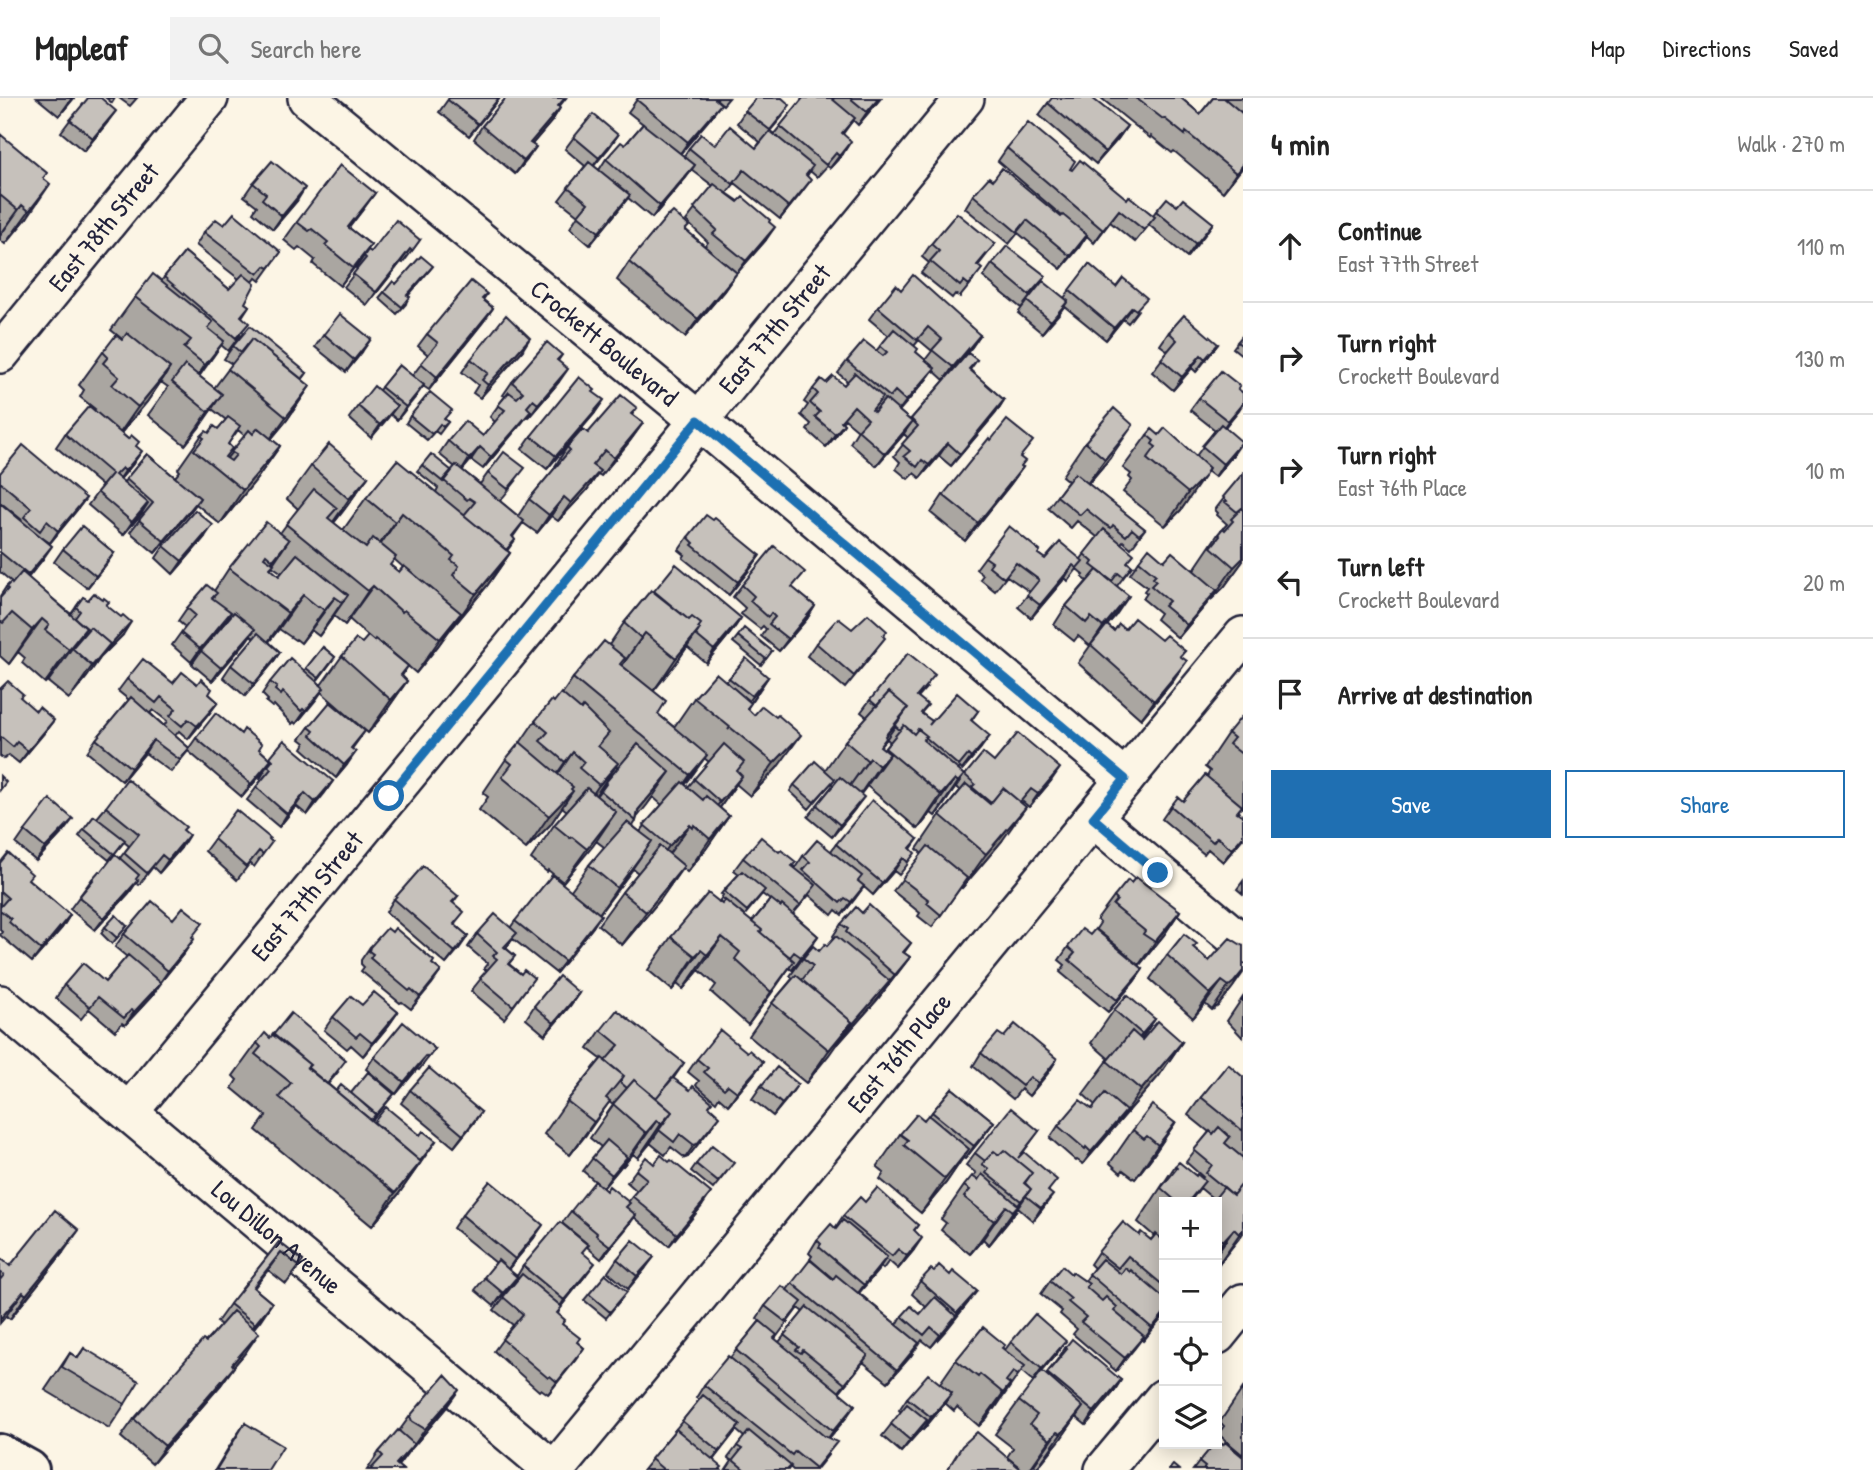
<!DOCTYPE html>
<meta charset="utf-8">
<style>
body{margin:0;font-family:"Patrick Hand",sans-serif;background:#f2f2f2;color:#222}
.controls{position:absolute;right:21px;bottom:21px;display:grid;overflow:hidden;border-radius:0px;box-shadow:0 4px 18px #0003}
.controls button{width:63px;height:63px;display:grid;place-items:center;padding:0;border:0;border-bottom:2px solid #e0e0e0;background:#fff;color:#222;font:35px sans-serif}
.stop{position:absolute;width:21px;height:21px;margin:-16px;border:5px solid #1f6fb2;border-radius:50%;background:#fff}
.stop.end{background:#1f6fb2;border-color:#fff;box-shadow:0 2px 7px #0008}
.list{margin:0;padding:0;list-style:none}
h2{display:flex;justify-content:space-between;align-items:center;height:91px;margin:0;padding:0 28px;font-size:30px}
h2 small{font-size:23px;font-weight:400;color:#767676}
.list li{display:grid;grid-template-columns:46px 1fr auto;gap:21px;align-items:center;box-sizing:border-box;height:112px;padding:0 28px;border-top:2px solid #e0e0e0}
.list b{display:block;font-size:26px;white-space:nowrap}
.list p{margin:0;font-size:23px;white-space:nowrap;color:#767676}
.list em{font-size:23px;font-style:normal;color:#767676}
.actions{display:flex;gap:14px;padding:21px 28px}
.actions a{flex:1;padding:16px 0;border:2px solid #1f6fb2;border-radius:0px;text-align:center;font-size:24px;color:#1f6fb2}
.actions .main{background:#1f6fb2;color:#fff}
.icon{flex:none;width:38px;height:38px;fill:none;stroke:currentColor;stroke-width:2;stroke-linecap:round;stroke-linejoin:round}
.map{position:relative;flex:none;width:1243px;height:1372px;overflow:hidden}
header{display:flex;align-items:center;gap:42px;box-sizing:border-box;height:98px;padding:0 35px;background:#fff;border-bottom:2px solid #e0e0e0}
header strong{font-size:33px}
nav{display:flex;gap:38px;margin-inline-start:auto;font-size:24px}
.search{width:490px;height:63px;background:#f2f2f2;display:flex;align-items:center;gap:18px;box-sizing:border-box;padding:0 24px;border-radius:0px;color:#767676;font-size:26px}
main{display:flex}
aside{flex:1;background:#fff}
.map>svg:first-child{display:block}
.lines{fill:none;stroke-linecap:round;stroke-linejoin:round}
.minor-casing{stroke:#22223b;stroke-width:42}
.major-casing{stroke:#22223b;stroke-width:44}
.minor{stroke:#fcf5e5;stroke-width:37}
.major{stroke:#fcf5e5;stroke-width:38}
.wall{fill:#aaa6a1;stroke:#22223b;stroke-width:2;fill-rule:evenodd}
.shaded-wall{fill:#8b8783;stroke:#22223b;stroke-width:2}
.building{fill:#c6c1bb;stroke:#22223b;stroke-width:2}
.route{stroke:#1f6fb2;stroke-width:9}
.labels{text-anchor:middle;stroke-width:6;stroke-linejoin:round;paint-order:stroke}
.street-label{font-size:26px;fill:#22223b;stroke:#fcf5e5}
</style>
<header>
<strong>Mapleaf</strong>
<div class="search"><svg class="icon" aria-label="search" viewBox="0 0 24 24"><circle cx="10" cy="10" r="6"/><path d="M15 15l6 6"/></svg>Search here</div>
<nav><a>Map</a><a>Directions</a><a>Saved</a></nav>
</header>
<main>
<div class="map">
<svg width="1243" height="1372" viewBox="0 0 1243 1372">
<rect width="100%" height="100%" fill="#fcf5e5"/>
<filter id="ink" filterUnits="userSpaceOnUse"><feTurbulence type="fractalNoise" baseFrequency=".0143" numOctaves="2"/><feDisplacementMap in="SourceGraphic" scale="14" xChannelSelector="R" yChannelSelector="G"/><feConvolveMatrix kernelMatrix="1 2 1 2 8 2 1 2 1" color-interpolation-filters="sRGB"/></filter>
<g filter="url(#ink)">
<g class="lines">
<defs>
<g id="minor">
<path id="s1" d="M 307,0 L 698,322 L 1125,681"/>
<path id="s2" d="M 0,256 L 209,0"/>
<path d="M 1093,720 L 1243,846"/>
<path id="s3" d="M 0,906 L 553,1372"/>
<path id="s4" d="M 129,1014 L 965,0"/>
<path d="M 1217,1237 L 1243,1205"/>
<path id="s5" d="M 555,1372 L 1243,538"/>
<path d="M 1104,1372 L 1164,1300"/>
</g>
<path id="major" d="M 0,1356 L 29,1372"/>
</defs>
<use href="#minor" class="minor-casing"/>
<use href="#major" class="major-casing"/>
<use href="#minor" class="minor"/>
<use href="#major" class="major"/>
</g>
<path class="wall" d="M 37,0 L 74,0 L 59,18 Z
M 106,0 L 115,0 L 112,5 Z
M 119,0 L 137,0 L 130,8 Z
M 449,0 L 500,0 L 469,38 L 439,14 Z
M 506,0 L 566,0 L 559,9 L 560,10 L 552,23 L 532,46 L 527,62 L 515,76 L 474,41 L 482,28 Z
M 638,0 L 712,18 L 680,56 L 684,58 L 689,50 L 715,47 L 756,50 L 760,44 L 737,25 L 745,13 L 782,19 L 770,33 L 774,36 L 803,0 L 881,0 L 858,27 L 853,22 L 843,36 L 843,56 L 830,70 L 827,68 L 817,79 L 810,73 L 807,78 L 802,94 L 780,121 L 735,85 L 727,95 L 769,124 L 766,142 L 737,175 L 736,175 L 724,193 L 685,239 L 617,182 L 629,164 L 686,132 L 705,148 L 708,144 L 686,123 L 713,88 L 692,72 L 652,120 L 628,100 L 590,147 L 570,130 L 578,117 L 559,102 L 585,68 L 565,51 L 574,39 L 618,37 L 594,68 L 599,72 L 606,61 L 625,47 L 643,26 L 628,14 Z
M 715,0 L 729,0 L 723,7 Z
M 1101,0 L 1181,0 L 1200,16 L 1213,0 L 1243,0 L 1243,12 L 1241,14 L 1243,16 L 1243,69 L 1223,94 L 1174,53 L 1172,55 L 1151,38 L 1150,40 Z
M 1048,5 L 1127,28 L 1118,41 L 1096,66 L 1039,17 Z
M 70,22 L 107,25 L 84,53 L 61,34 Z
M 0,36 L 43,80 L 27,120 L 5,146 L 0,142 Z
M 1007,50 L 1070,71 L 1127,101 L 1153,117 L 1156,113 L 1177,108 L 1213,125 L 1187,159 L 1149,127 L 1135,144 L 1110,124 L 1094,145 L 1087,138 L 1061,171 L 1018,135 L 1009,146 L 965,110 L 973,97 L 993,82 L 1061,119 L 1062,118 L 998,63 Z
M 253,85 L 297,103 L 273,131 L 253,114 L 257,108 L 244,98 Z
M 375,95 L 349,130 L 371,147 L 340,188 L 313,166 L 315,162 L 299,149 L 296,152 L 284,142 L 297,124 Z
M 224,127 L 281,154 L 260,183 L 256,180 L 253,184 L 245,205 L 249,208 L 242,219 L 240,237 L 228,253 L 221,247 L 199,278 L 214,290 L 232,266 L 224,261 L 233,248 L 307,275 L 302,282 L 310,288 L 287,322 L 271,341 L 280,348 L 256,382 L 220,426 L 196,406 L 155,455 L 130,434 L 144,416 L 142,415 L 123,437 L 88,407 L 102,388 L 56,349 L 65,336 L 95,311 L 80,299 L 84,292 L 79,287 L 103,254 L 122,241 L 111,232 L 135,199 L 162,182 L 185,154 L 229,191 L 239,181 L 196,147 L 204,134 ZM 167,275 L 161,284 L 168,289 L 148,317 L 185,347 L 212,311 L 226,322 L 218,331 L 201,338 L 178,371 L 180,373 L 175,379 L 147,356 L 124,384 L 120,381 L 133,366 L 136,348 L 121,335 L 147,304 ZM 238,332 L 245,338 L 227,360 L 225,359 L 232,350 L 228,346 Z
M 420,142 L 403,165 L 401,164 L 367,207 L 344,189 L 357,172 L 356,170 L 368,152 L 371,154 Z
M 931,146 L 995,146 L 978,168 L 973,183 L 960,199 L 955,196 L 952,200 L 921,175 L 929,165 L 922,159 Z
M 992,166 L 1037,190 L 1021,210 L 983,179 Z
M 1089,166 L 1138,212 L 1128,225 L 1123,221 L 1106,242 L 1064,208 L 1042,235 L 1018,215 L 1027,203 L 1064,200 Z
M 433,168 L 408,198 L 406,206 L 397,216 L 379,200 L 384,194 L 396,186 Z
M 901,192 L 980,237 L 972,249 L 944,282 L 933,272 L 926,282 L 899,313 L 910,322 L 968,255 L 977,262 L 970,272 L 1004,302 L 996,315 L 951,368 L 939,358 L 920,380 L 914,375 L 908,381 L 896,371 L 900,364 L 894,358 L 908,340 L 904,336 L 876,368 L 850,345 L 858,332 L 845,321 L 842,324 L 844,326 L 835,339 L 826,349 L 807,332 L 811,326 L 801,317 L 808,307 L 804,304 L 813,291 L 826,285 L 844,287 L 847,283 L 838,275 L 847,263 L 876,253 L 889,238 L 869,221 L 878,209 ZM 919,242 L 932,253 L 925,262 L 916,254 L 914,248 Z
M 487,196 L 483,202 L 493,210 L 484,223 L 429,292 L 423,288 L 397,322 L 390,316 L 371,340 L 349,320 L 358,308 L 379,292 L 399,267 L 412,278 L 428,257 L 418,248 L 427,236 Z
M 1169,234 L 1218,246 L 1196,274 L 1192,270 L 1173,292 L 1152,274 L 1168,253 L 1160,247 Z
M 324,236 L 362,254 L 346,274 L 315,249 Z
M 1243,237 L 1243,258 L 1233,250 Z
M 522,253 L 480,300 L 473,295 L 478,287 L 462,274 L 471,261 Z
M 562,257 L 558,263 L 559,284 L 529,319 L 527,318 L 483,371 L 471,362 L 462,372 L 480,386 L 488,375 L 516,383 L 500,403 L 518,418 L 529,401 L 556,369 L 555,368 L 567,349 L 588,335 L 637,310 L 632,317 L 643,325 L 630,343 L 601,378 L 598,376 L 587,392 L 558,423 L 551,418 L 537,435 L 523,425 L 513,439 L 515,442 L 507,453 L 510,455 L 487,488 L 452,530 L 452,529 L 438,548 L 416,575 L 381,545 L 408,568 L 402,578 L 407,583 L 384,616 L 368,635 L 321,594 L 296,626 L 294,624 L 292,626 L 274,607 L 272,609 L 266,604 L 268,602 L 262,596 L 270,584 L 304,573 L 323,549 L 335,559 L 317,583 L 321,587 L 342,558 L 362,545 L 369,539 L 349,521 L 345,527 L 334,518 L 319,538 L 311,532 L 301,545 L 296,541 L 295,542 L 279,531 L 269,544 L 280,554 L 272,566 L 245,598 L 223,579 L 231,567 L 254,540 L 250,537 L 212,583 L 192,566 L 201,553 L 229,521 L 227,519 L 191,564 L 172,547 L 185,529 L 178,523 L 187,510 L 214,493 L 229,470 L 280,435 L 298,411 L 287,401 L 311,368 L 368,379 L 344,412 L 334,425 L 343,432 L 366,400 L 436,394 L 438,390 L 417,373 L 422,367 L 452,373 L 455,369 L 439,356 L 448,343 L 483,338 L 495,324 L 490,319 L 505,298 L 503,297 L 512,284 ZM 394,461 L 403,469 L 399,474 L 390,467 ZM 272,468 L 282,475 L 279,478 L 271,471 Z
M 1238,291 L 1243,295 L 1243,306 L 1225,329 L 1233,357 L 1215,379 L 1207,373 L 1181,412 L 1165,428 L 1123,394 L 1132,382 L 1129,379 L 1131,376 L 1123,370 L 1147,337 L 1159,337 L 1196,358 L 1215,332 L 1190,312 L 1199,300 Z
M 593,294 L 595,315 L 547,371 L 522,351 L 531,338 Z
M 410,318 L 445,321 L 448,324 L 439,336 L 435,333 L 427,342 L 406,325 Z
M 1085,344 L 1110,360 L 1088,386 L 1145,431 L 1131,450 L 1123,443 L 1121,445 L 1128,464 L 1132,468 L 1117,488 L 1116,517 L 1107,527 L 1114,533 L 1125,531 L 1161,542 L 1185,553 L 1181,558 L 1174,582 L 1141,621 L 1078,565 L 1090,548 L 1078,538 L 1074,543 L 1054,527 L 1066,508 L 1087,483 L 1082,479 L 1084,477 L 1077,471 L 1068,483 L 1065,480 L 1031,520 L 1018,509 L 1030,494 L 1007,478 L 995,493 L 980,481 L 983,477 L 976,471 L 985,459 L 1038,456 L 1045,461 L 1081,461 L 1097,439 L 1077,423 L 1071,430 L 1048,410 L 1068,383 L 1062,378 Z
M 1021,360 L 1021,368 L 1023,369 L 1010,387 L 965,443 L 931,415 L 943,397 Z
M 0,375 L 86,400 L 77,412 L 50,445 L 38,437 L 43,461 L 28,480 L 71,516 L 83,499 L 88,502 L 107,507 L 123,537 L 100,560 L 87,579 L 69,601 L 48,584 L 61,566 L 45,585 L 22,565 L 25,560 L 18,554 L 9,566 L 0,558 L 0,498 L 6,489 L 13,485 L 0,474 L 0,405 L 22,422 L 0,404 Z
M 1243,375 L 1243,463 L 1224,489 L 1210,502 L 1178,540 L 1156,521 L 1160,515 L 1143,501 L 1147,495 L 1144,493 L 1147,489 L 1130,476 L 1139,463 L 1164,463 L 1194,472 L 1196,470 L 1195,470 L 1218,436 L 1227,426 L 1217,417 L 1218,415 L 1215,412 Z
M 688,439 L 760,457 L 751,470 L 729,497 L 683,460 L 685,457 L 679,452 Z
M 204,440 L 173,476 L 156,460 L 164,448 Z
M 63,451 L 114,455 L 87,490 L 54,464 Z
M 742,487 L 793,490 L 815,508 L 807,521 L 779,553 L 761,538 L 766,531 L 763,528 L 760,531 L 741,516 L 745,510 L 733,499 Z
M 654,493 L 741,520 L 733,532 L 706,565 L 687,549 L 676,565 L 653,593 L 658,616 L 674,629 L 694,600 L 726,584 L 729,580 L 768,579 L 747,611 L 777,670 L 750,698 L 736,686 L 720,710 L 729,718 L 706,751 L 687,774 L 682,770 L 660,802 L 622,847 L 598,827 L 622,794 L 638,775 L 633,771 L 600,815 L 593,829 L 556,875 L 513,841 L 506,850 L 515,858 L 509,866 L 521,876 L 534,880 L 504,921 L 471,893 L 487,873 L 484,871 L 488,866 L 468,849 L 477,836 L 510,830 L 515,823 L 571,792 L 589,767 L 604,749 L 596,743 L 563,784 L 548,772 L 547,774 L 531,761 L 554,727 L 567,713 L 562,709 L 550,727 L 526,751 L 479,712 L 488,699 L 483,695 L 506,661 L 520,645 L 535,623 L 562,596 L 573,580 L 609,547 L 624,525 ZM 704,660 L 709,664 L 688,689 L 685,687 ZM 616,668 L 618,670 L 596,698 L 596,697 ZM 653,699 L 662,707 L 640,734 L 633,728 L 636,723 L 637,719 Z
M 852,531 L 876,552 L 845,590 L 807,558 L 816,545 Z
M 738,538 L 772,553 L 761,567 L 733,544 Z
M 127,581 L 173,585 L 209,596 L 218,604 L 209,616 L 188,641 L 179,633 L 175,638 L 189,650 L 196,640 L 259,651 L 269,660 L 333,683 L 307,717 L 296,708 L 279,729 L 247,702 L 262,682 L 260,681 L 264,674 L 263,674 L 242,699 L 188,653 L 171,674 L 145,655 L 122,683 L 87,654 L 96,641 L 129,602 L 118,593 ZM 153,612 L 167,623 L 164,628 L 150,615 Z
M 926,590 L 918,599 L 922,616 L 932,623 L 978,613 L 972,622 L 981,650 L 962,672 L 960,670 L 958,672 L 964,677 L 994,664 L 1051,683 L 1029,709 L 1023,704 L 1021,705 L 1002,743 L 962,790 L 961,789 L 932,829 L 918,818 L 920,815 L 893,793 L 922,756 L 917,751 L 940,717 L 960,693 L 956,689 L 935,718 L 931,715 L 918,731 L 867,688 L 861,696 L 855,711 L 832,739 L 808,719 L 833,687 L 831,685 L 809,711 L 790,693 L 794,687 L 825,672 L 845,643 L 867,619 L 861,614 L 870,602 ZM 887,641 L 890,644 L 884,651 L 880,648 Z
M 0,591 L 20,600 L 45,634 L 19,665 L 9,657 L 4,661 L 0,658 Z
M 1243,620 L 1243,710 L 1241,709 L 1238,714 L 1243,718 L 1243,740 L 1223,764 L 1208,751 L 1204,756 L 1162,721 L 1171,708 L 1183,703 L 1207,679 L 1210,673 L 1205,669 L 1228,635 Z
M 309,629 L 365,633 L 352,651 L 347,667 L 336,680 L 302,650 L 305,645 L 300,641 Z
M 106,709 L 183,732 L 181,750 L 159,775 L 153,769 L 139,787 L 136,785 L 129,795 L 95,832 L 70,811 L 92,781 L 120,760 L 129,748 L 124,744 L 109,762 L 79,738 L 94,718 L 97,720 Z
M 25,733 L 64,733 L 36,763 L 16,746 Z
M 214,741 L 269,741 L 263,756 L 254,769 L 250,765 L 237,782 L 205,753 Z
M 918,741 L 911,751 L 907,767 L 899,777 L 894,773 L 873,797 L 864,789 L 842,817 L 836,812 L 832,817 L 809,797 L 793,816 L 818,838 L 792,872 L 789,870 L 748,927 L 711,894 L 716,887 L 699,872 L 683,891 L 677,886 L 672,892 L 648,872 L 671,839 L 719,804 L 723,797 L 721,796 L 726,790 L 739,776 L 734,772 L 743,760 L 793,768 L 795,770 L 803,758 L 831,753 L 836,746 ZM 762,796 L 770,802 L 752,824 L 744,818 Z
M 0,765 L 28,781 L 70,817 L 62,830 L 32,864 L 0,837 L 2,834 L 0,832 Z
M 1243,783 L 1243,796 L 1237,791 Z
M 1131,785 L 1180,813 L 1164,837 L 1139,868 L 1143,871 L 1134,884 L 1108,914 L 1060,874 L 1065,867 L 1059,862 L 1068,849 L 1090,837 L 1127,858 L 1128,857 L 1096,831 L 1100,825 L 1097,822 L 1114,799 Z
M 458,798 L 453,805 L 455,827 L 468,838 L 446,866 L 386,814 L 394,801 Z
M 862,815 L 911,845 L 904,855 L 910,859 L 877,902 L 838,946 L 837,945 L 806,985 L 749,938 L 772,905 L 793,880 L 790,878 L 803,860 L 827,848 L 834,840 L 833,838 L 841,826 Z
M 127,828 L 112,846 L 101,835 L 105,829 Z
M 124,836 L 193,840 L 185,854 L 160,885 L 152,898 L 125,927 L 122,925 L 115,933 L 89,911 L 81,921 L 56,900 L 64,887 L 105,884 L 127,859 L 115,849 Z
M 1243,848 L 1243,875 L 1233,889 L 1218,908 L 1212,912 L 1205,906 L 1193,920 L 1150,881 L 1167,857 L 1194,850 L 1209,863 Z
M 370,849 L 432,866 L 441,873 L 411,911 L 402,904 L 400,905 L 361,873 L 364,869 L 361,866 L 361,862 Z
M 579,895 L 570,908 L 545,937 L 526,921 L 534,908 Z
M 1243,899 L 1243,940 L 1227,923 Z
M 362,907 L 398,914 L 389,927 L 363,958 L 351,947 L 347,951 L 324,932 L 333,919 Z
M 1114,912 L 1155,921 L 1141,941 L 1142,942 L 1182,944 L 1159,978 L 1083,1066 L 1077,1062 L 1076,1063 L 1050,1040 L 1058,1028 L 1092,1011 L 1095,1007 L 1083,996 L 1109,961 L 1091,945 Z
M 601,932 L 684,965 L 673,981 L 709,1009 L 711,1030 L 688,1059 L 685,1060 L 671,1049 L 665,1057 L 650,1045 L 638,1060 L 633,1056 L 623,1068 L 622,1067 L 603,1090 L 583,1073 L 601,1049 L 590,1040 L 613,1007 L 609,1004 L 570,1057 L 544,1036 L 567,1003 L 601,961 L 588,951 Z
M 1004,939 L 1057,961 L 1049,974 L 1029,998 L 1021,991 L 1013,1001 L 973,968 L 981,955 Z
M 270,940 L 338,974 L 328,986 L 336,993 L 351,995 L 394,996 L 372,1023 L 374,1024 L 420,1037 L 436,1043 L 398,1097 L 372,1128 L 256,1032 L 266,1018 L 232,990 L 237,982 L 233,978 L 257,945 Z
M 435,951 L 419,972 L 417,971 L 396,996 L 366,971 L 374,959 Z
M 747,954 L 763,964 L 754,976 L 728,1007 L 719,999 L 716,1004 L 696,987 L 699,983 L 688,974 L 697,961 Z
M 1243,979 L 1243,1135 L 1217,1168 L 1217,1104 L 1200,1090 L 1190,1104 L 1164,1104 L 1164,1217 L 1143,1243 L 1141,1241 L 1116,1273 L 1073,1236 L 1077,1231 L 1060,1216 L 1062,1213 L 1041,1196 L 1050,1183 L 1071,1176 L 1085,1183 L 1094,1170 L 1090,1166 L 1098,1154 L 1139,1137 L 1151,1142 L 1154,1138 L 1138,1124 L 1175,1068 L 1202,1080 L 1203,1079 L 1186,1064 L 1209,1034 L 1188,1017 L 1201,999 Z
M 798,986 L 773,1018 L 752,1001 L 761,988 Z
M 952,990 L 994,1024 L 985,1036 L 965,1061 L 963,1060 L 946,1085 L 921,1115 L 880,1081 L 884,1075 L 877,1069 L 900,1036 L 929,1018 Z
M 410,992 L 481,1014 L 454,1049 L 401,1005 Z
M 1175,1025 L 1152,1059 L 1135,1081 L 1123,1072 L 1121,1075 L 1110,1065 L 1133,1032 Z
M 1039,1033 L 1022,1056 L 1049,1093 L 1044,1109 L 1033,1123 L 1018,1110 L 1008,1124 L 989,1147 L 983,1141 L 970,1156 L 941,1132 L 946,1125 L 941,1121 L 964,1088 L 976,1075 L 966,1067 L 975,1055 Z
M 696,1066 L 729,1071 L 713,1091 L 691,1073 Z
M 636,1072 L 702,1108 L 669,1148 L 634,1119 L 601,1161 L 587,1149 L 589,1147 L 562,1125 L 571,1113 L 606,1093 L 628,1104 L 637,1093 L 627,1084 Z
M 865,1104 L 918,1127 L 914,1133 L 914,1152 L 898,1171 L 889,1163 L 883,1171 L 881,1169 L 859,1195 L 897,1227 L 902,1218 L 920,1216 L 926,1209 L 912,1196 L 920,1183 L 968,1205 L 948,1230 L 931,1249 L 922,1242 L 911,1258 L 888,1284 L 863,1264 L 839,1294 L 846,1320 L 829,1340 L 828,1357 L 816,1372 L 793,1372 L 790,1369 L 788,1372 L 726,1372 L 732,1363 L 728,1360 L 744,1339 L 736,1332 L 713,1362 L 721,1372 L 643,1372 L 699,1302 L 696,1300 L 704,1287 L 730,1260 L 760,1223 L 757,1220 L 765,1208 L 787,1192 L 792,1185 L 833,1181 L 810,1161 L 812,1158 L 809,1155 L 817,1142 L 835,1130 L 843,1118 ZM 798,1210 L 803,1214 L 779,1244 L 775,1241 Z
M 462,1117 L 534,1140 L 508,1171 L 517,1178 L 523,1168 L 582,1154 L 586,1177 L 561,1208 L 558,1216 L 562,1226 L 577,1244 L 584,1250 L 548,1296 L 541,1291 L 539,1293 L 494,1253 L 513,1227 L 494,1212 L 517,1183 L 515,1181 L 494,1208 L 475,1192 L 496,1165 L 453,1130 Z
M 279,1144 L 303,1163 L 286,1186 L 268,1172 L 254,1190 L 272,1205 L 254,1230 L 246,1254 L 234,1268 L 221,1287 L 152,1366 L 121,1339 L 134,1321 L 221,1227 L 217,1224 L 230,1206 Z
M 62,1156 L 10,1221 L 6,1218 L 0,1225 L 0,1164 L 10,1168 Z
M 617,1161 L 645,1171 L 628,1191 L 608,1174 Z
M 589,1196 L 622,1200 L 606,1220 L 584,1202 Z
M 1011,1244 L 1057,1255 L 1033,1283 L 1021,1273 L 1001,1302 L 995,1311 L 993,1310 L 979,1328 L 957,1309 L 954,1313 L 945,1305 L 923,1332 L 921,1330 L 901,1354 L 882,1338 L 901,1314 L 899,1312 L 907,1300 L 940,1285 L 956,1262 L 1002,1250 L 1005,1252 Z
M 84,1250 L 125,1306 L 109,1330 L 45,1292 L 70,1255 L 77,1260 Z
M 1065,1250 L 1121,1282 L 1113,1295 L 1086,1327 L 1076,1319 L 1060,1342 L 1037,1370 L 1034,1367 L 1030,1372 L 1023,1372 L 1007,1359 L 1013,1350 L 995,1336 L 1019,1303 L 1046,1276 L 1057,1262 Z
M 1243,1290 L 1243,1357 L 1218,1336 L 1224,1328 L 1220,1324 Z
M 446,1310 L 412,1350 L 411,1349 L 398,1368 L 403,1372 L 367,1372 L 379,1354 L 399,1333 L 410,1318 Z
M 245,1325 L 268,1372 L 215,1372 L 232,1344 Z
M 1223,1347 L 1243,1372 L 1193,1372 L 1199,1364 Z"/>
<path class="shaded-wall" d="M 72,0 L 74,0 L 59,18 Z
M 499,0 L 500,0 L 469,38 L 478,26 Z
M 879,0 L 881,0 L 858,27 L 867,14 Z
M 721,6 L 712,18 L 679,57 L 688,44 Z
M 560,10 L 552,23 L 522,58 L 530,45 Z
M 116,13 L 107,25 L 84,53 L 93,40 Z
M 1127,28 L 1118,41 L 1096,66 L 1105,54 Z
M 618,37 L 609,50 L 590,72 L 599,60 Z
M 851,43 L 843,56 L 830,70 L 839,58 Z
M 536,49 L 527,62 L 515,76 L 524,63 Z
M 695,67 L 686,80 L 652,120 L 660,108 Z
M 1243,67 L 1243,69 L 1223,94 L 1236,75 Z
M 811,82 L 802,94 L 780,121 L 789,109 Z
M 50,86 L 27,120 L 5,146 L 29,113 Z
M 305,90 L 297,103 L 273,131 L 282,118 Z
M 375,95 L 362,113 L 335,147 L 348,129 Z
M 630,97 L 621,109 L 590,147 L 599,134 Z
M 22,107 L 0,138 L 0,137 Z
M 1119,112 L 1110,124 L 1094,145 L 1103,132 Z
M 1213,125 L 1204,138 L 1187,159 L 1196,146 Z
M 775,129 L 766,142 L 737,175 L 746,163 Z
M 1087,137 L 1079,150 L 1061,171 L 1070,158 Z
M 371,147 L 358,165 L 340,188 L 353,170 Z
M 410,151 L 401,164 L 367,207 L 376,194 Z
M 737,175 L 724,193 L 685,239 L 698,221 Z
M 1068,203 L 1059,216 L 1042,235 L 1051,223 Z
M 1132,209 L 1123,221 L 1106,242 L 1114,230 Z
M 493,210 L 484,223 L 429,292 L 437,279 Z
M 980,237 L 972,249 L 944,282 L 953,269 Z
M 530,240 L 522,253 L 480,300 L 488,287 Z
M 371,241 L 362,254 L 346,274 L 354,262 Z
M 224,243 L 201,276 L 186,295 L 205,267 Z
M 1218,246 L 1209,258 L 1196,274 L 1205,261 Z
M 1201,257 L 1192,270 L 1173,292 L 1182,279 Z
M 170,270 L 147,304 L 115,342 L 138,309 Z
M 935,270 L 926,282 L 897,315 L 906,303 Z
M 568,271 L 559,284 L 529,319 L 538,306 Z
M 424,287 L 415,300 L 397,322 L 406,309 Z
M 310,288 L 287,322 L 262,352 L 286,319 Z
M 222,296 L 199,330 L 185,347 L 208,314 Z
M 604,302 L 595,315 L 547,371 L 556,358 Z
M 1004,302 L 996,315 L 951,368 L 960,356 Z
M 1243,305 L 1239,312 L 1219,336 L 1228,323 Z
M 397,308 L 388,320 L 371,340 L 380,327 Z
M 531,313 L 522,325 L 483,371 L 491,359 Z
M 912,324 L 903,337 L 876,368 L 885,356 Z
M 643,325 L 630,343 L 601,378 L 614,360 Z
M 844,326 L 835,339 L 826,349 L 835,336 Z
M 1133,327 L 1110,360 L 1081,394 L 1105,361 Z
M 1242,344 L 1233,357 L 1215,379 L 1223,366 Z
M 948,345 L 939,358 L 920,380 L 929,367 Z
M 280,348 L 256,382 L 220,426 L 243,392 Z
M 480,349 L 471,362 L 461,374 L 469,361 Z
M 142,353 L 133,366 L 117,385 L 125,373 Z
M 1023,369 L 1010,387 L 965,443 L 978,425 Z
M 600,373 L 587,392 L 558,423 L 571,405 Z
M 368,379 L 344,412 L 326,434 L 349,401 Z
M 1204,379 L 1181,412 L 1165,428 L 1188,395 Z
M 564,399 L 551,418 L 537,435 L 549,417 Z
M 86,400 L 77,412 L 50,445 L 58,433 Z
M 200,400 L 191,413 L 155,455 L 164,443 Z
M 148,405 L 140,418 L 123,437 L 132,424 Z
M 402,415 L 379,449 L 372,457 L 395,424 Z
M 213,427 L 204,440 L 173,476 L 182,463 Z
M 289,442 L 266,476 L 255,489 L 273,462 Z
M 52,448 L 43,461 L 19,490 L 28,477 Z
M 114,455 L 106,467 L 87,490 L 96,478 Z
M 510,455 L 487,488 L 452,530 L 476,496 Z
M 760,457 L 751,470 L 729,497 L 738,484 Z
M 1243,459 L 1243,463 L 1224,489 L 1211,502 L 1234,469 Z
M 1073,467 L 1065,480 L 1031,520 L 1040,507 Z
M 373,488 L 349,521 L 345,527 L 368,493 Z
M 1217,492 L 1208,504 L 1178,540 L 1187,527 Z
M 303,497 L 279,531 L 265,548 L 288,515 Z
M 348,497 L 325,530 L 319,538 L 342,504 Z
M 1129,498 L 1116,517 L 1090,548 L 1103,529 Z
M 335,499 L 311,532 L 301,545 L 324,512 Z
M 815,508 L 807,521 L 779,553 L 788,541 Z
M 231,514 L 222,527 L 191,564 L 200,551 Z
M 461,515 L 438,548 L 416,575 L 440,541 Z
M 741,520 L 733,532 L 706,565 L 714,552 Z
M 42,521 L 18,554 L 9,566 L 32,532 Z
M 131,524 L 123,537 L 100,560 L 109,548 Z
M 86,530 L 61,566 L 45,585 L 69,551 Z
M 255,531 L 246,544 L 212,583 L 221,570 Z
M 700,531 L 676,565 L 653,594 L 676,560 Z
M 645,535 L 622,568 L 618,573 L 641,540 Z
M 110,546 L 87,579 L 69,601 L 92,568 Z
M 280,554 L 272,566 L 245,598 L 254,586 Z
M 1187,563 L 1174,582 L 1141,621 L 1154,603 Z
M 768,579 L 745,613 L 728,632 L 752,598 Z
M 407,583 L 384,616 L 368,635 L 391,602 Z
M 324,590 L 316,602 L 296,626 L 305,613 Z
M 218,604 L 209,616 L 188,641 L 197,628 Z
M 908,610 L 885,643 L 870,660 L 844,696 L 885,638 Z
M 54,622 L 45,634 L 19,665 L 28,653 Z
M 801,637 L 777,670 L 750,698 L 774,665 Z
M 990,638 L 981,650 L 962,672 L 971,660 Z
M 153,642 L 145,655 L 122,683 L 131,670 Z
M 356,654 L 347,667 L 336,680 L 344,667 Z
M 573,654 L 550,688 L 542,697 L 565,664 Z
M 890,656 L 866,689 L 856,702 L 879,668 Z
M 707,657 L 683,690 L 667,710 L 690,677 Z
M 271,662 L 263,674 L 242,699 L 251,686 Z
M 618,665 L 595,698 L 576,721 L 599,687 Z
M 1060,670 L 1051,683 L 1029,709 L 1038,696 Z
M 670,674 L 647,707 L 635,722 L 638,712 Z
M 964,677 L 941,711 L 935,718 L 958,684 Z
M 742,678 L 719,711 L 700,732 L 720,704 Z
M 955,681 L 931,715 L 918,731 L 941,697 Z
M 333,683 L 325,695 L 307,717 L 315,704 Z
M 573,693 L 550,727 L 526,751 L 549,718 Z
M 305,695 L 296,708 L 279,729 L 287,716 Z
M 864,699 L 855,711 L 832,739 L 840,727 Z
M 1026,709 L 1002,743 L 962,790 L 986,756 Z
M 616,714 L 593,748 L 563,784 L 587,751 Z
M 729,718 L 706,751 L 687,774 L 710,741 Z
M 73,721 L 64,733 L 36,763 L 45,750 Z
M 690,727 L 666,760 L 646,782 L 669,748 Z
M 189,737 L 181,750 L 159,775 L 168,762 Z
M 1243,738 L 1243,740 L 1223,764 L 1232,751 Z
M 652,743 L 628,777 L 594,823 L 617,790 Z
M 903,760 L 894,773 L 873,797 L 882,785 Z
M 684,768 L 660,802 L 622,847 L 646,814 Z
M 138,782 L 129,795 L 95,832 L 104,820 Z
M 864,788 L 855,801 L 842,817 L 851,804 Z
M 1180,813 L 1164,837 L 1138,868 L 1155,844 Z
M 70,817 L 62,830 L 32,864 L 41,852 Z
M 601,817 L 593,829 L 556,875 L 565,863 Z
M 468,838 L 459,851 L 446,866 L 455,854 Z
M 818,838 L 810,850 L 792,872 L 801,859 Z
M 722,839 L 699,872 L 683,891 L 707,857 Z
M 194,841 L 185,854 L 159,886 L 168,873 Z
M 701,852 L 677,886 L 672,892 L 695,858 Z
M 910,859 L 877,902 L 838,946 L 851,928 Z
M 794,863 L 771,896 L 748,927 L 771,894 Z
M 1143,871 L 1134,884 L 1108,914 L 1117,902 Z
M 441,873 L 432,886 L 411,911 L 420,899 Z
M 1243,873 L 1233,889 L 1218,908 L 1212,912 L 1229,888 Z
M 1222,883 L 1205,906 L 1193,920 L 1210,896 Z
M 161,885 L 152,898 L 125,927 L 134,914 Z
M 579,895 L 570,908 L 545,937 L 554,925 Z
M 398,914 L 389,927 L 363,958 L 372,945 Z
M 1155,921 L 1132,954 L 1119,969 L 1142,936 Z
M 852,924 L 829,957 L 806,985 L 829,952 Z
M 1182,944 L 1159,978 L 1118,1025 L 1141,992 Z
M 426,958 L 417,971 L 396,996 L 404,984 Z
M 1057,961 L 1049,974 L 1029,998 L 1038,985 Z
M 763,964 L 754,976 L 728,1007 L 737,994 Z
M 798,986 L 789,999 L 773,1018 L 782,1006 Z
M 610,1003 L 586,1037 L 570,1057 L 594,1024 Z
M 1126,1013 L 1118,1025 L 1083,1066 L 1091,1054 Z
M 481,1014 L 473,1026 L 454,1049 L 463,1037 Z
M 672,1014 L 649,1047 L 638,1060 L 661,1026 Z
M 720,1018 L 688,1059 L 685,1060 L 694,1047 Z
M 657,1022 L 633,1056 L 623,1068 L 646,1035 Z
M 994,1024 L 985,1036 L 965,1061 L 974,1048 Z
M 1175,1025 L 1152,1059 L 1135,1081 L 1158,1047 Z
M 969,1051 L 946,1085 L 921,1115 L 945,1081 Z
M 627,1059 L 619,1071 L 603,1090 L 612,1077 Z
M 421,1064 L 398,1097 L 372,1128 L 395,1095 Z
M 1031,1091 L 1008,1124 L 998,1136 L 1021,1103 Z
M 711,1095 L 702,1108 L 669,1148 L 677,1136 Z
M 1053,1097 L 1044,1109 L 1033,1123 L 1041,1110 Z
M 1018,1107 L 995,1140 L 989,1147 L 1013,1113 Z
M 1006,1108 L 983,1141 L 970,1156 L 994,1123 Z
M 636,1117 L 627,1130 L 601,1161 L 610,1148 Z
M 543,1127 L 534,1140 L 506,1174 L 515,1161 Z
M 1234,1131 L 1217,1155 L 1217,1152 L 1223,1143 Z
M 1243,1131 L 1243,1135 L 1241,1138 L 1217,1168 Z
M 79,1132 L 62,1156 L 10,1221 L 26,1197 Z
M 922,1140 L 914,1152 L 898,1171 L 907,1158 Z
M 281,1154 L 268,1172 L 240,1208 L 253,1189 Z
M 654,1159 L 645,1171 L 628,1191 L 637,1178 Z
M 887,1159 L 878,1172 L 855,1199 L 864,1187 Z
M 595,1165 L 586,1177 L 556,1215 L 564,1202 Z
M 517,1179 L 508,1191 L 494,1208 L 503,1195 Z
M 977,1193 L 968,1205 L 931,1249 L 940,1237 Z
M 23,1194 L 6,1218 L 0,1225 L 0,1221 Z
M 272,1205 L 260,1223 L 242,1244 L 255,1226 Z
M 1164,1215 L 1163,1219 L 1143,1243 L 1152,1230 Z
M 259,1235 L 246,1254 L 219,1285 L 232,1266 Z
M 1144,1238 L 1135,1250 L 1116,1273 L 1125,1260 Z
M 1066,1243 L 1057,1255 L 1033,1283 L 1042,1271 Z
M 919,1245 L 911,1258 L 888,1284 L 897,1272 Z
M 584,1250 L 575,1263 L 548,1296 L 557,1284 Z
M 868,1257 L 859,1270 L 836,1298 L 845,1286 Z
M 234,1269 L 221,1287 L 152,1366 L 165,1348 Z
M 1121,1282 L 1113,1295 L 1086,1327 L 1094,1314 Z
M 1010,1286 L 987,1320 L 979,1328 L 1003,1295 Z
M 459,1292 L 446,1310 L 412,1350 L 425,1331 Z
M 952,1295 L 943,1308 L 923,1332 L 931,1319 Z
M 855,1307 L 846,1320 L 824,1346 L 833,1333 Z
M 1083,1309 L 1060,1342 L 1037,1370 L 1061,1336 Z
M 927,1322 L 918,1335 L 901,1354 L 910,1342 Z
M 740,1327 L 731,1339 L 710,1366 L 719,1353 Z
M 1057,1334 L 1034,1367 L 1029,1372 L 1050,1342 Z
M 414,1346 L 401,1364 L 394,1372 L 392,1372 Z"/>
<path class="building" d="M 88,0 L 101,0 L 116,13 L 93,40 L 70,22 Z
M 449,0 L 499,0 L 478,26 L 448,2 Z
M 506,0 L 565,0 L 558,8 L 560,10 L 530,45 L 536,49 L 524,63 L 482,28 Z
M 638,0 L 714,0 L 721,6 L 688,44 L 637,2 Z
M 756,0 L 782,0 L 790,7 L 770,32 L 745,13 Z
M 803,0 L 831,0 L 855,20 L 842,35 L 851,43 L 839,58 L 836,55 L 826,67 L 780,28 Z
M 850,0 L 879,0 L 867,14 Z
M 1052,0 L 1092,0 L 1127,28 L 1105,54 L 1048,5 Z
M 1136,0 L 1181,0 L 1200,16 L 1213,0 L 1224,0 L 1243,16 L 1243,67 L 1236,75 L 1186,34 L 1185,37 L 1164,20 L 1163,21 Z
M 593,16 L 618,37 L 599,60 L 574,39 Z
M 1028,24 L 1075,63 L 1070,71 L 1072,72 L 1080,62 L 1127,101 L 1129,98 L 1155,119 L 1144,132 L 1119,112 L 1103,132 L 1007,50 Z
M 643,26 L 695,67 L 660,108 L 606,61 L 621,44 L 625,47 Z
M 730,28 L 756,50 L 770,33 L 813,68 L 806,77 L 811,82 L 789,109 L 744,72 L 733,86 L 689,50 L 701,36 L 715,47 Z
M 0,36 L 47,75 L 43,80 L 50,86 L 29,113 L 22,107 L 18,112 L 0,97 Z
M 272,63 L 305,90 L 282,118 L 262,101 L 266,96 L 253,85 Z
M 589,64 L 630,97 L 599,134 L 578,117 L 588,105 L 568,89 Z
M 340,67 L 375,95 L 348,129 L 371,147 L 353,170 L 325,147 L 328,144 L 312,131 L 309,133 L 297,124 Z
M 1002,70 L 1061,119 L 1063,117 L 1087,137 L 1070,158 L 1027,122 L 1017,134 L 973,97 L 989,79 L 993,82 Z
M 714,86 L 738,104 L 743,99 L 770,122 L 769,124 L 775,129 L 746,163 L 713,136 L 717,132 L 694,110 Z
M 1167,100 L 1177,108 L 1183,101 L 1213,125 L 1196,146 L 1156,113 Z
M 673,114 L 689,128 L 685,132 L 737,175 L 698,221 L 629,164 L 668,117 L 669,118 Z
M 234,115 L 281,154 L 269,170 L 265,168 L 258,176 L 204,134 L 216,121 L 224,127 Z
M 957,115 L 995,146 L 977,167 L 982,171 L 969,187 L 964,183 L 960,188 L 930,163 L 939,153 L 931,146 Z
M 396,122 L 420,142 L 412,153 L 410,151 L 376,194 L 353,176 L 366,160 L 364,158 L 368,152 L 371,154 Z
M 1007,148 L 1046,178 L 1029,197 L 992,166 Z
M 185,154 L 229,191 L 243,176 L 255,186 L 245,205 L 249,208 L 241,218 L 249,225 L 236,240 L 164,179 Z
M 421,158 L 433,168 L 407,197 L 410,199 L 402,209 L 384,194 L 393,183 L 396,186 Z
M 1089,166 L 1116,189 L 1123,180 L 1147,200 L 1136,212 L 1132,209 L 1114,230 L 1069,192 Z
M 153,176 L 213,224 L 208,230 L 224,243 L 205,267 L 184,250 L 191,242 L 135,199 Z
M 913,177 L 980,237 L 953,269 L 932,252 L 942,241 L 928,229 L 917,242 L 878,209 L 896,187 L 901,192 Z
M 471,183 L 487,196 L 482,201 L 493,210 L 437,279 L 421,265 L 438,245 L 427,236 Z
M 1043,183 L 1068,203 L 1051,223 L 1027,203 Z
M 340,216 L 371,241 L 354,262 L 324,236 Z
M 506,217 L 530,240 L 488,287 L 482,282 L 488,275 L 471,261 Z
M 1184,217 L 1218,246 L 1205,261 L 1201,257 L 1182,279 L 1161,261 L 1177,242 L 1169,234 Z
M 250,228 L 307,275 L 302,281 L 252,241 L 241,255 L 233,248 Z
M 894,231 L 918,251 L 916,254 L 935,270 L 906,303 L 895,293 L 890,299 L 847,263 L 864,243 L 883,258 L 887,254 L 880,248 Z
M 127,235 L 170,270 L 138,309 L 112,287 L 119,279 L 103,265 L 108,259 L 103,254 L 116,237 L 122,242 Z
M 1243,237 L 1243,248 L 1237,244 Z
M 252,241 L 310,288 L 286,319 L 228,271 Z
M 547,244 L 562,257 L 557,262 L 568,271 L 538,306 L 533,302 L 527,309 L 531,313 L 491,359 L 480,349 L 469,361 L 448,343 L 465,323 L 483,338 L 505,312 L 498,307 L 509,294 L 517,300 L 523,294 L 512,284 Z
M 968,255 L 977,262 L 969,271 L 1004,302 L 960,356 L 948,345 L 929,367 L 922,362 L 917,369 L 904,358 L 910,353 L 902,346 L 918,328 L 911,321 Z
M 185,267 L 222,296 L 208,314 L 172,284 Z
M 399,267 L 424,287 L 406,309 L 381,289 Z
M 1221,273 L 1240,288 L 1238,291 L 1243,295 L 1243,305 L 1228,323 L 1199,300 Z
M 855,275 L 883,299 L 872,312 L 874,314 L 885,301 L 912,324 L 885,356 L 858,332 L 868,321 L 854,308 L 841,323 L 844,326 L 835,336 L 815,319 L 820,314 L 810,305 L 818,296 L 813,291 L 821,281 L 826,285 L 833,278 L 844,287 Z
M 579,279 L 595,292 L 593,294 L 604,302 L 556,358 L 531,338 Z
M 374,288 L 397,308 L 380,327 L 358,308 Z
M 430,294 L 452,312 L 444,321 L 448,324 L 443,329 L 440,326 L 432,336 L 410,318 Z
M 621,297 L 637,310 L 631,316 L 643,325 L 614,360 L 605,352 L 592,367 L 600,373 L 571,405 L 564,399 L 549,417 L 529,401 L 570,352 L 567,349 L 583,331 L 588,335 Z
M 89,308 L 128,341 L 131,337 L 139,344 L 136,348 L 142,353 L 125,373 L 122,370 L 115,377 L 148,405 L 132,424 L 97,394 L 112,376 L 65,336 Z
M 1114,310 L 1133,327 L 1105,361 L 1085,344 Z
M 228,319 L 240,328 L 228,346 L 232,350 L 225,359 L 231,363 L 236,357 L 231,354 L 249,332 L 253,336 L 258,330 L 280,348 L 243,392 L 194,352 L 204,340 L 201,338 L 206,333 L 209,335 L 214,328 L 218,331 Z
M 1007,322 L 1033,343 L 1020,359 L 1025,363 L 1021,368 L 1023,369 L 978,425 L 943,397 L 989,340 L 991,342 Z
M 1221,326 L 1242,344 L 1223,366 L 1202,348 Z
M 1165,330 L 1209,370 L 1204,379 L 1188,395 L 1147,361 L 1156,349 L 1152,346 L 1154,343 L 1147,337 L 1152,331 L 1159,337 Z
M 329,346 L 368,379 L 349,401 L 311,368 Z
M 23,347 L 86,400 L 58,433 L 47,423 L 40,433 L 24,419 L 31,410 L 0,384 L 0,375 Z
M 504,354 L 525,370 L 508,391 L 488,375 Z
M 147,356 L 200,400 L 164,443 L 139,422 L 153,405 L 126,381 Z
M 431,356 L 452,373 L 443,384 L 422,367 Z
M 397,362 L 510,455 L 476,496 L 453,477 L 459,468 L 451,462 L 454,458 L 402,415 L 395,424 L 366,400 Z
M 456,367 L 524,423 L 512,438 L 515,442 L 506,452 L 464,417 L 475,404 L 469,400 L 467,402 L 443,382 Z
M 1075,375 L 1145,431 L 1139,437 L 1132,431 L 1126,438 L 1113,427 L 1111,430 L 1103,425 L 1086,411 L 1080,417 L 1057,398 Z
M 1243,375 L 1243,409 L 1237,414 L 1225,404 L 1227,403 L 1223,399 Z
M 314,391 L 337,410 L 328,420 L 366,450 L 373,440 L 396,459 L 390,467 L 399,474 L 404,468 L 461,515 L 440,541 L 404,512 L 402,514 L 373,488 L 368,493 L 286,426 Z
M 0,405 L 52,448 L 28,477 L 0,454 Z
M 1243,409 L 1243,460 L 1234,469 L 1211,449 L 1220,438 L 1218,436 L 1223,430 L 1225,432 L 1233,423 L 1231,421 Z
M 195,412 L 213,427 L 182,463 L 164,448 Z
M 706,417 L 713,422 L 715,420 L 760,457 L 738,484 L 692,447 L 694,445 L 688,439 Z
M 266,424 L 289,442 L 273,462 L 266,456 L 264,459 L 274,466 L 270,470 L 279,478 L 297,456 L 348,497 L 342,504 L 335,499 L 324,512 L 319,508 L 318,509 L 303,497 L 288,515 L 229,470 Z
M 82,428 L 114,455 L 96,478 L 63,451 Z
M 1009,428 L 1040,453 L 1038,456 L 1045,461 L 1060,444 L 1083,463 L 1077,470 L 1073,467 L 1040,507 L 1027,497 L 1039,482 L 1016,465 L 1004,480 L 989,468 L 992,464 L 985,459 Z
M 1104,431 L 1134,456 L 1127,464 L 1132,468 L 1123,479 L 1118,475 L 1112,483 L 1091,467 L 1093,464 L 1084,456 Z
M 774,448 L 805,474 L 792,489 L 815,508 L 788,541 L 769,526 L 775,519 L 771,515 L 768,519 L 750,503 L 754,498 L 742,487 Z
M 1149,450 L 1164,463 L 1172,454 L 1217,492 L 1187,527 L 1164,508 L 1169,503 L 1151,488 L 1156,483 L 1153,480 L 1156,477 L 1139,463 Z
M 676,466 L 741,520 L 714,552 L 696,537 L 700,531 L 698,530 L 701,526 L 692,519 L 689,522 L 654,493 Z
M 1097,472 L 1129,498 L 1103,529 L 1091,519 L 1086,525 L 1066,508 Z
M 22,474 L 86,530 L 69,551 L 45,532 L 49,527 L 42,521 L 32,532 L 12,515 L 3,525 L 0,523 L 0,500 L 8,491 L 6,489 L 11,484 L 12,486 Z
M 207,487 L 217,495 L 212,500 L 231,514 L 200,551 L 181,535 L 195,517 L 187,510 Z
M 651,492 L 689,522 L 692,519 L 701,526 L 698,530 L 700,531 L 676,560 L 645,535 L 641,540 L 624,525 Z
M 94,495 L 103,502 L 104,500 L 109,504 L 106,507 L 121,519 L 123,517 L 131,524 L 109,548 L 110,546 L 90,529 L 88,531 L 75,520 L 80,513 L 76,509 L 83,499 L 88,502 Z
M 234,514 L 255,531 L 221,570 L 201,553 Z
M 868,516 L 887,533 L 883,538 L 885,540 L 854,578 L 816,545 L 838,520 L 852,531 Z
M 1134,520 L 1161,542 L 1166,537 L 1185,553 L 1180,558 L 1187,563 L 1154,603 L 1091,547 L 1107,527 L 1114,533 L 1119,526 L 1125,531 Z
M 90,529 L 110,546 L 92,568 L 72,550 Z
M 744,530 L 772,553 L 766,561 L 738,538 Z
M 258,535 L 280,554 L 254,586 L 231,567 Z
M 368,538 L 374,543 L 375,541 L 408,568 L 401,577 L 407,583 L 391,602 L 342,558 L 356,541 L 362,545 Z
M 604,543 L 625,560 L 620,566 L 666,603 L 658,616 L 707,657 L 690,677 L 573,580 Z
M 323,549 L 335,559 L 319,580 L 306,570 Z
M 908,555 L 935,577 L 917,598 L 928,607 L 921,615 L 932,623 L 929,627 L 957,595 L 978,613 L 971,622 L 990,638 L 971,660 L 968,657 L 959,668 L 925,639 L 927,638 L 918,631 L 914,636 L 904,627 L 900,632 L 895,628 L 908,610 L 889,594 L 877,608 L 870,602 Z
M 290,560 L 324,590 L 305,613 L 303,611 L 301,613 L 283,594 L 281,597 L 275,592 L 277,589 L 270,584 Z
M 746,560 L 768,579 L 752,598 L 729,580 Z
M 143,561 L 173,585 L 182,574 L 197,586 L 201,581 L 212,591 L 209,596 L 218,604 L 197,628 L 188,621 L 182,628 L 170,618 L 176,611 L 161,599 L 156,605 L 127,581 Z
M 716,575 L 751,605 L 747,610 L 754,617 L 762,608 L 776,619 L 778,617 L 801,637 L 774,665 L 694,600 Z
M 8,583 L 23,596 L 20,599 L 36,613 L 39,609 L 54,622 L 28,653 L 17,644 L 13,649 L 0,638 L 0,591 Z
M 889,594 L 908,610 L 885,638 L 886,640 L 880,648 L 890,656 L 879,668 L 870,660 L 868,663 L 845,643 Z
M 561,595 L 581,612 L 583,609 L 609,635 L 598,648 L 618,665 L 599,687 L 579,670 L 584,664 L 573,654 L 565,664 L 540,643 L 548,634 L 535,623 L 552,602 L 554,604 Z
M 131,599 L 189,650 L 180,662 L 153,642 L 131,670 L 96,641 Z
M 330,604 L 365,633 L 351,650 L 356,654 L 344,667 L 311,637 L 314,633 L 309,629 Z
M 216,615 L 241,636 L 244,631 L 262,646 L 259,651 L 271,662 L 251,686 L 196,640 Z
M 1241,619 L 1243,620 L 1243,657 L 1229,646 L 1234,640 L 1228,635 Z
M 904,627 L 914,636 L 918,631 L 927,638 L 923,642 L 964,677 L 958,684 L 955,681 L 941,697 L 885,650 Z
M 1018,635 L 1060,670 L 1038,696 L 1031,691 L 1020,704 L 1003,690 L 991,705 L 972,689 L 975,686 L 965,677 L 983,655 L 994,664 Z
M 284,642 L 333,683 L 315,704 L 305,695 L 287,716 L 256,689 L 271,671 L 268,668 L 273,662 L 270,659 Z
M 520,644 L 573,689 L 571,691 L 573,693 L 549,718 L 502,679 L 512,666 L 506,661 Z
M 638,646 L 670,674 L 638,712 L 636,723 L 601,693 L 606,686 L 605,685 Z
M 724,646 L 744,664 L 737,673 L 742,678 L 720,704 L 694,681 Z
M 815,663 L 835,681 L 814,704 L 794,687 Z
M 1205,677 L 1242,708 L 1237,714 L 1243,718 L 1243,738 L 1232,751 L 1217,739 L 1213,744 L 1171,708 L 1178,699 L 1183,703 Z
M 0,678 L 6,684 L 0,692 Z
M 840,679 L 864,699 L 840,727 L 817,707 Z
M 127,681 L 186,729 L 183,732 L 189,737 L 168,762 L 162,757 L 147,775 L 124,755 L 139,736 L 106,709 Z
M 682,684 L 703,702 L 706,698 L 729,718 L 710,741 L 694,727 L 693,730 L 690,727 L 669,748 L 644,727 Z
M 966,686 L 990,706 L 1003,690 L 1026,709 L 986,756 L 940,717 Z
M 587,690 L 616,714 L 587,751 L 572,739 L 570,740 L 554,727 Z
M 50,701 L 73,721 L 45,750 L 25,733 Z
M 872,702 L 918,741 L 910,750 L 915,755 L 908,764 L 903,760 L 882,785 L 836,746 Z
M 236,712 L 270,740 L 269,741 L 272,744 L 263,756 L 259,753 L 246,769 L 214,741 Z
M 94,718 L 125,742 L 114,756 L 84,731 Z
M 627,724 L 652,743 L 617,790 L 589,767 Z
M 761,739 L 779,754 L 781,752 L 796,764 L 792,768 L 816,787 L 800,807 L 743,760 Z
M 817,742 L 862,778 L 858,783 L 864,788 L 851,804 L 845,800 L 840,805 L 803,772 L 810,764 L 803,758 Z
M 660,748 L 684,768 L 646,814 L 622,794 Z
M 928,748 L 967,780 L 941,817 L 927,805 L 929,802 L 902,781 Z
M 8,755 L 32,776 L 28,781 L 70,817 L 41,852 L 9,824 L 11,821 L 0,812 L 0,809 L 8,800 L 0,793 L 0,765 Z
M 115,756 L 139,777 L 136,781 L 138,782 L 104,820 L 79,799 L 93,782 L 92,781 L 99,773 L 101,774 Z
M 423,768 L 458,798 L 452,804 L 464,814 L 454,826 L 468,838 L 455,854 L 394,801 Z
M 742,773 L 765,792 L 747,813 L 725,794 L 727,791 L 726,790 Z
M 552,777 L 601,817 L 565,863 L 515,823 Z
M 1136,779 L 1180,813 L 1155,844 L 1143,836 L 1145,833 L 1113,807 L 1117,802 L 1114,799 L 1128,782 L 1131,785 Z
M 708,795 L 722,806 L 725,802 L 762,832 L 760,834 L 794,863 L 771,894 L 735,861 L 740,854 L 722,839 L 707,857 L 701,852 L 695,858 L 671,839 Z
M 722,800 L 725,803 L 722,806 L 719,804 Z
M 771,801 L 781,809 L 782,807 L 818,838 L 801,859 L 794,854 L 790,859 L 760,834 L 762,832 L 752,824 Z
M 152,803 L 173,821 L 183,809 L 203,825 L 192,839 L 194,841 L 168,873 L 124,836 Z
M 869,807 L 911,845 L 903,854 L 910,859 L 895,877 L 846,834 L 848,831 L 841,826 L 856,809 L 862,815 Z
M 495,816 L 517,835 L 504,849 L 515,858 L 508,866 L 521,876 L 524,872 L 534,880 L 513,908 L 480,880 L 497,861 L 493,858 L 497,854 L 477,836 Z
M 116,817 L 127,828 L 117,840 L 105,829 Z
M 387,830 L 392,834 L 395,830 L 434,863 L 432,866 L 441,873 L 420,899 L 411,891 L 409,893 L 370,860 L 373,856 L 369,853 L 370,849 Z
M 1082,831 L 1090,837 L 1095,831 L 1143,871 L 1117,902 L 1069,862 L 1075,855 L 1068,849 Z
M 1184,836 L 1197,846 L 1193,849 L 1209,863 L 1230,840 L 1243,848 L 1243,873 L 1234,884 L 1229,888 L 1222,883 L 1210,896 L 1167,857 Z
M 836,838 L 890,883 L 851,928 L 850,927 L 852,924 L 802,882 L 813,868 L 803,860 L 813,848 L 819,853 L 825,846 L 827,848 Z
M 128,857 L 161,885 L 134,914 L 131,912 L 124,920 L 98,899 L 90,909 L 64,887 L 83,865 L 105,884 Z
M 796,877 L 852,924 L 829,952 L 772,905 Z
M 559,878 L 579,895 L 554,925 L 534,908 Z
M 374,894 L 398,914 L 372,945 L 360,935 L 356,939 L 333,919 L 351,898 L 362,907 Z
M 1127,897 L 1155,921 L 1142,936 L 1114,912 Z
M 617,912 L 684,965 L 656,1000 L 634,982 L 627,990 L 620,984 L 624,978 L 605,963 L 619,947 L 601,932 Z
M 291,915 L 346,962 L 327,986 L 307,970 L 310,967 L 273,937 Z
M 1158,923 L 1182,944 L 1141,992 L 1107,963 L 1132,933 L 1142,942 Z
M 403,924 L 435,951 L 428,960 L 426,958 L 404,984 L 374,959 Z
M 1015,926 L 1057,961 L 1038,985 L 1030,979 L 1022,988 L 981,955 L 998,935 L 1004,939 Z
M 720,932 L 747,954 L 749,952 L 763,964 L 737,994 L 728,987 L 724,991 L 704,974 L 708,970 L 697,961 Z
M 265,935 L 270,940 L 273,936 L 310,967 L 307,969 L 421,1064 L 395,1095 L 279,999 L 291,985 L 255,956 L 261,949 L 257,945 Z
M 602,960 L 624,978 L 606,1000 L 610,1003 L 594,1024 L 567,1003 Z
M 1228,966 L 1243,979 L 1243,1033 L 1201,999 Z
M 777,969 L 798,986 L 782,1006 L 761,988 Z
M 429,970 L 481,1014 L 463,1037 L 410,992 Z
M 368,974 L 394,996 L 376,1017 L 351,995 Z
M 673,980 L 690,992 L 693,988 L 712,1004 L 709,1008 L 720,1018 L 697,1046 L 694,1047 L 680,1036 L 674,1044 L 659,1032 L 672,1014 L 656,1000 Z
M 634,982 L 672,1014 L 661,1026 L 657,1022 L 646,1035 L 613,1006 Z
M 341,987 L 376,1016 L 371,1022 L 336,993 Z
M 952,990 L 994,1024 L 974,1048 L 932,1014 Z
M 1105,995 L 1126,1013 L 1091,1054 L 1086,1049 L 1085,1051 L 1058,1028 L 1080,1002 L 1092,1011 Z
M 1152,1007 L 1175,1025 L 1158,1047 L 1147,1038 L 1144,1041 L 1133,1032 Z
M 386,1009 L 420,1037 L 423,1033 L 436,1043 L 420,1063 L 374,1024 Z
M 1011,1010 L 1039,1033 L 1018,1060 L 1024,1054 L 1057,1082 L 1048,1093 L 1053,1097 L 1041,1110 L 1026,1098 L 1031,1091 L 1025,1085 L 1032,1075 L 1004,1052 L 999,1057 L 994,1053 L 985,1063 L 975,1055 Z
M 917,1016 L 924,1022 L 928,1017 L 969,1051 L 945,1081 L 904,1047 L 908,1042 L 900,1036 Z
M 1219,1029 L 1230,1039 L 1225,1045 L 1243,1060 L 1243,1087 L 1242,1086 L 1233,1097 L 1206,1075 L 1212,1067 L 1194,1052 L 1210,1033 L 1213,1036 Z
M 607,1042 L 627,1059 L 612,1077 L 592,1060 Z
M 712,1047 L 734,1065 L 718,1084 L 696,1066 Z
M 1004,1052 L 1032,1075 L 1024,1085 L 1031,1091 L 1021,1103 L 986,1075 L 989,1071 L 982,1066 L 994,1053 L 999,1057 Z
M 661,1057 L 669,1064 L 671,1062 L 711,1095 L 677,1136 L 632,1098 L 647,1081 L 636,1072 L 646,1059 L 654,1066 Z
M 1179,1064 L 1196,1078 L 1197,1076 L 1205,1083 L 1188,1104 L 1189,1104 L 1177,1104 L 1161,1090 L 1177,1070 L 1175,1068 Z
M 982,1076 L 1018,1107 L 1013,1113 L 1006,1108 L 994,1123 L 964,1099 L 970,1092 L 964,1088 L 972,1078 L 978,1082 Z
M 490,1083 L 543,1127 L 515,1161 L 462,1117 Z
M 595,1083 L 606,1093 L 609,1088 L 630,1105 L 626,1109 L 636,1117 L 610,1148 L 596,1137 L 597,1135 L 571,1113 Z
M 1242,1086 L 1243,1087 L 1243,1131 L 1239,1136 L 1234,1131 L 1223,1143 L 1217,1138 L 1217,1104 L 1212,1104 L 1224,1089 L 1233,1097 Z
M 877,1090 L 918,1127 L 914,1132 L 922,1140 L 907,1158 L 898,1151 L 892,1158 L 843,1118 L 860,1099 L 865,1104 Z
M 55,1112 L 79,1132 L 26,1197 L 23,1194 L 0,1221 L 0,1182 L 4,1177 L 0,1174 L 0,1164 L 2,1161 L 10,1168 Z
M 843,1122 L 887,1159 L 864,1187 L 819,1149 L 821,1146 L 817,1142 L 831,1126 L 836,1131 Z
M 560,1124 L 588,1147 L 582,1154 L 595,1165 L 564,1202 L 523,1168 Z
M 1123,1124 L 1139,1137 L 1141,1134 L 1151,1142 L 1156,1136 L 1164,1143 L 1164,1188 L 1128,1158 L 1118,1170 L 1098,1154 Z
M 633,1142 L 654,1159 L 637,1178 L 617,1161 Z
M 279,1144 L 303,1163 L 299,1168 L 281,1154 L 253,1189 L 272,1205 L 255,1226 L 230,1206 Z
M 1102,1161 L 1121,1176 L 1125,1170 L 1130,1174 L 1131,1172 L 1164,1200 L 1164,1215 L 1152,1230 L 1089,1176 Z
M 498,1162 L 517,1179 L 503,1195 L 484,1179 Z
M 810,1162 L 833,1181 L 836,1177 L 919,1245 L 897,1272 L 792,1185 Z
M 939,1167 L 950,1177 L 953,1173 L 977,1193 L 957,1215 L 920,1183 L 931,1171 L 934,1173 Z
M 1062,1168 L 1071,1176 L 1072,1174 L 1089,1186 L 1086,1189 L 1102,1203 L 1106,1199 L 1117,1209 L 1114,1213 L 1144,1238 L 1125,1260 L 1081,1224 L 1086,1219 L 1068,1204 L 1071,1201 L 1050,1183 Z
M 522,1176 L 562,1209 L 557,1215 L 565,1222 L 562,1226 L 580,1240 L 577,1244 L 584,1250 L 557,1284 L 550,1278 L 548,1280 L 502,1241 L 523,1216 L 503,1199 Z
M 606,1176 L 627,1194 L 610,1214 L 589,1196 Z
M 782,1188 L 802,1204 L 786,1224 L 765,1208 Z
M 935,1199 L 956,1218 L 940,1237 L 931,1229 L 924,1237 L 902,1218 L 911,1208 L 920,1216 Z
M 807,1209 L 868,1257 L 845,1286 L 803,1252 L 801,1255 L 796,1252 L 799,1249 L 784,1237 Z
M 233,1213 L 259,1235 L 232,1266 L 234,1269 L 165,1348 L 134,1321 L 203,1242 L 206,1244 Z
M 1035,1216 L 1066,1243 L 1042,1271 L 1011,1244 Z
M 760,1223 L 777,1237 L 774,1240 L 855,1307 L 833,1333 L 736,1252 Z
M 983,1229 L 1005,1247 L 1002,1250 L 1025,1268 L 1018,1277 L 1013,1274 L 1006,1283 L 1010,1286 L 1003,1295 L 980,1276 L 978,1279 L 956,1262 Z
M 1072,1241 L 1121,1282 L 1094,1314 L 1047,1275 L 1067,1251 L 1065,1250 Z
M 84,1250 L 139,1283 L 125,1306 L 62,1269 L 70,1255 L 78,1260 Z
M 728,1258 L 824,1338 L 837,1344 L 816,1370 L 795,1353 L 792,1357 L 704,1287 Z
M 1042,1273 L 1083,1309 L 1061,1336 L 1057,1334 L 1050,1342 L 1030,1326 L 1037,1317 L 1019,1303 Z
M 928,1276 L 952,1295 L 931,1319 L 907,1300 Z
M 445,1277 L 459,1292 L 425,1331 L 412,1323 L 410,1318 Z
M 703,1297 L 740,1327 L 719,1353 L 682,1323 Z
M 907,1306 L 927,1322 L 910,1342 L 891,1326 Z
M 245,1325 L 283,1348 L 268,1372 L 216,1372 Z
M 676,1331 L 722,1369 L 720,1371 L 721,1372 L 664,1372 L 651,1361 Z
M 398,1332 L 414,1346 L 396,1366 L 403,1372 L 370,1372 L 383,1358 L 379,1354 Z
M 749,1333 L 791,1368 L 787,1372 L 745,1372 L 733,1362 L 742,1351 L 737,1348 Z
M 977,1334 L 1022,1372 L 947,1372 L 962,1348 Z
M 1217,1342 L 1223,1347 L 1225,1344 L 1243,1359 L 1243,1372 L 1203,1372 L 1205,1369 L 1199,1364 L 1214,1346 L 1217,1346 Z
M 1173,1367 L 1179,1372 L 1169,1372 Z"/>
</g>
<g class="lines" filter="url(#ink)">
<path class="route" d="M 389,698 L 698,322 L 1125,681 L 1093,720 L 1158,775"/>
</g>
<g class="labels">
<g class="street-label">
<text dy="9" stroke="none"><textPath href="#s2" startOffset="164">East 78th Street</textPath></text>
<text dy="9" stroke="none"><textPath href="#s4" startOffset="1015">East 77th Street</textPath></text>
<text dy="9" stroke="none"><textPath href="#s1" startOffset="385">Crockett Boulevard</textPath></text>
<text dy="9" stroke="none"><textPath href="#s4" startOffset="280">East 77th Street</textPath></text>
<text dy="9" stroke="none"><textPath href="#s5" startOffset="541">East 76th Place</textPath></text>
<text dy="9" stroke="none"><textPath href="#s3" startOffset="362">Lou Dillon Avenue</textPath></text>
</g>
</g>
</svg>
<div class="controls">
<button>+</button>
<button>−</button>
<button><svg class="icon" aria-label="locate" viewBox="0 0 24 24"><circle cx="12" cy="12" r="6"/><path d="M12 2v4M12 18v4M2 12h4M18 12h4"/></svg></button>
<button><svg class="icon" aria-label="layers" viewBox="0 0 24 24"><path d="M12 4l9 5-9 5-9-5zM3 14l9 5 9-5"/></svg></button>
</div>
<div class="stop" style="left:389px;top:698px"></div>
<div class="stop end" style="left:1158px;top:775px"></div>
</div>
<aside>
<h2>4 min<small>Walk · 270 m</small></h2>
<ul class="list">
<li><svg class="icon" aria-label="ahead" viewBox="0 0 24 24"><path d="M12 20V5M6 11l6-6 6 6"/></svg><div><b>Continue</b><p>East 77th Street</p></div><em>110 m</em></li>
<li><svg class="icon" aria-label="right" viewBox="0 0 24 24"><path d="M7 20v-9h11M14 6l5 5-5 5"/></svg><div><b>Turn right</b><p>Crockett Boulevard</p></div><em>130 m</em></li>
<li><svg class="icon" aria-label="right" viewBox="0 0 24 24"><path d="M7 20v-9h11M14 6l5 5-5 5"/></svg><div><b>Turn right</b><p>East 76th Place</p></div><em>10 m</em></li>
<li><svg class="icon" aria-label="left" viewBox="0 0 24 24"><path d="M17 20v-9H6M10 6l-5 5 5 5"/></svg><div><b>Turn left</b><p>Crockett Boulevard</p></div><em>20 m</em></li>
<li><svg class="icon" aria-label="arrive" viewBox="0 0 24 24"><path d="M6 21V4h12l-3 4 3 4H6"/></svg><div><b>Arrive at destination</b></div></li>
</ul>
<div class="actions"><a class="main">Save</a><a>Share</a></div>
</aside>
</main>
